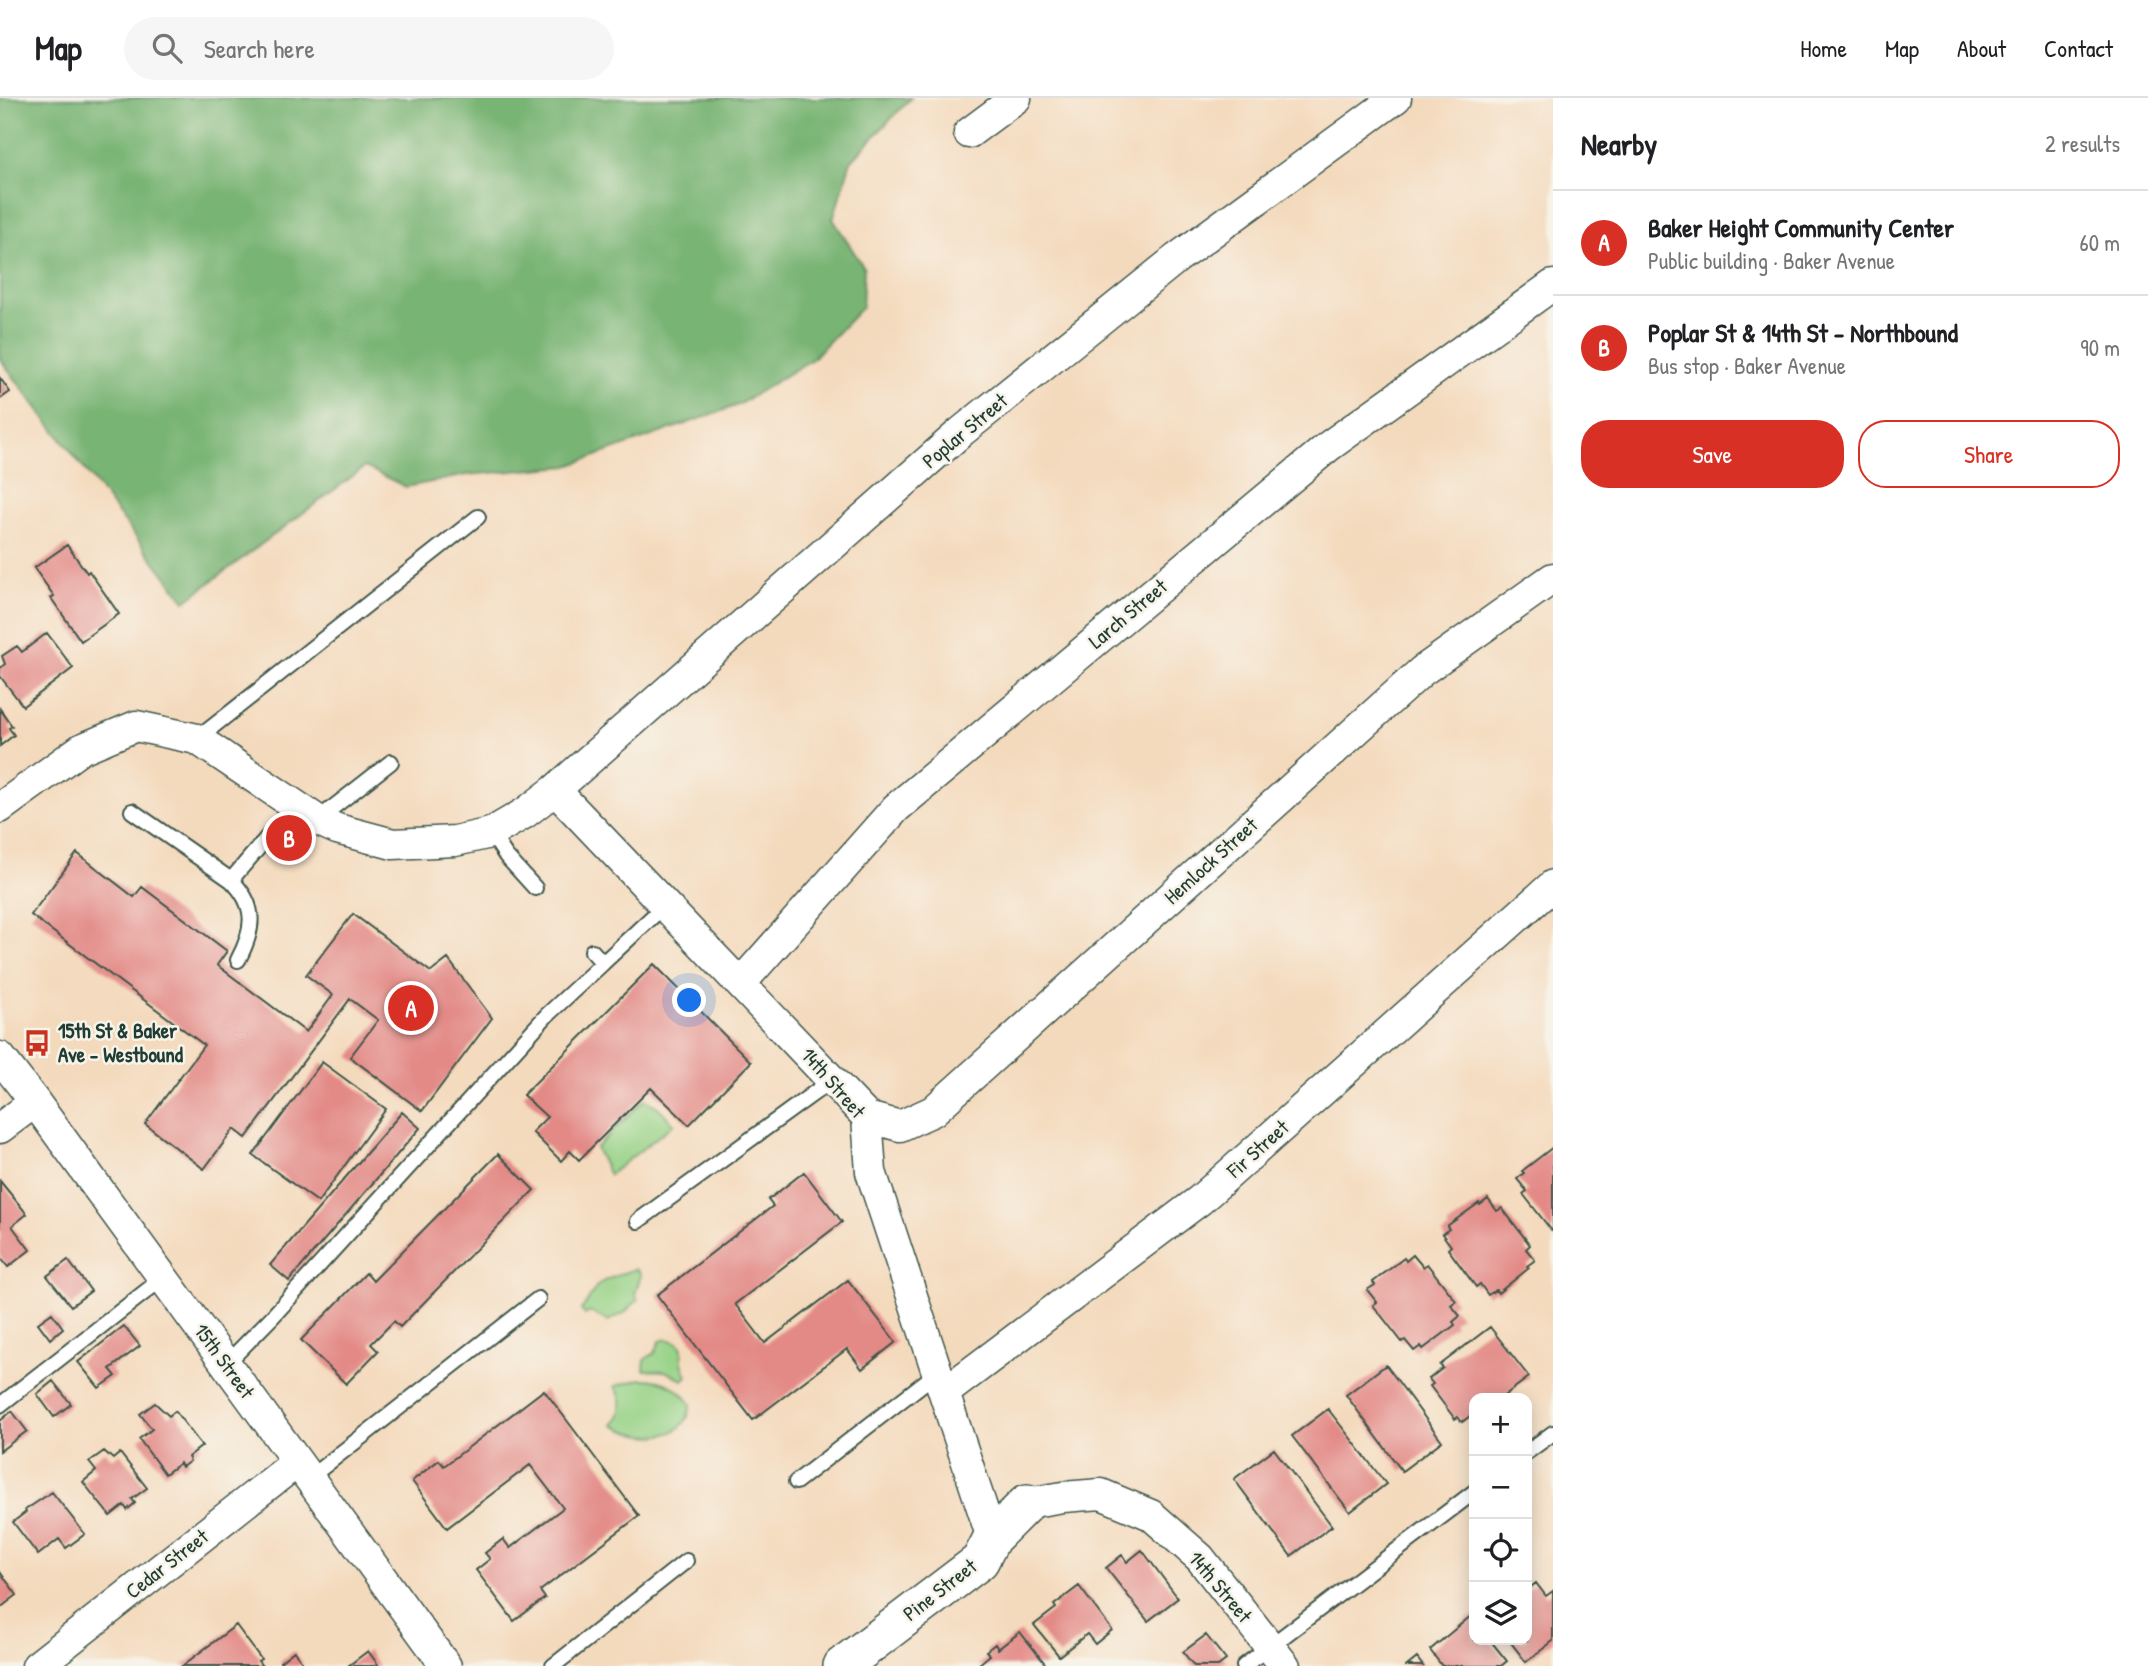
<!DOCTYPE html>
<meta charset="utf-8">
<style>
body{margin:0;font-family:"Patrick Hand",sans-serif;background:#f6f6f6;color:#202124}
.controls{position:absolute;right:21px;bottom:21px;display:grid;overflow:hidden;border-radius:14px;box-shadow:0 4px 18px #0003}
.controls button{width:63px;height:63px;display:grid;place-items:center;padding:0;border:0;border-bottom:2px solid #e0e0e0;background:#fff;color:#202124;font:35px sans-serif}
.you{position:absolute;left:690px;top:903px;width:24px;height:24px;margin:-18px;border:5px solid #fff;border-radius:50%;background:#1a73e8;box-shadow:0 0 0 10px #1a73e833}
.badge{display:grid;place-items:center;width:46px;height:46px;border-radius:50%;background:#d93025;color:#fff;font-size:23px;font-weight:700}
.pin{position:absolute;translate:-50% -50%;border:4px solid #fff;box-shadow:0 2px 7px #0006}
.list{margin:0;padding:0;list-style:none}
h2{display:flex;justify-content:space-between;align-items:center;height:91px;margin:0;padding:0 28px;font-size:30px}
h2 small{font-size:23px;font-weight:400;color:#757577}
.list li{display:grid;grid-template-columns:46px 1fr auto;gap:21px;align-items:center;box-sizing:border-box;height:105px;padding:0 28px;border-top:2px solid #e0e0e0}
.list b{display:block;font-size:26px;white-space:nowrap}
.list p{margin:0;font-size:23px;white-space:nowrap;color:#757577}
.list em{font-size:23px;font-style:normal;color:#757577}
.actions{display:flex;gap:14px;padding:21px 28px}
.actions a{flex:1;padding:16px 0;border:2px solid #d93025;border-radius:28px;text-align:center;font-size:24px;color:#d93025}
.actions .main{background:#d93025;color:#fff}
.icon{flex:none;width:38px;height:38px;fill:none;stroke:currentColor;stroke-width:2;stroke-linecap:round;stroke-linejoin:round}
.map{position:relative;flex:none;width:1553px;height:1568px;overflow:hidden}
header{display:flex;align-items:center;gap:42px;box-sizing:border-box;height:98px;padding:0 35px;background:#fff;border-bottom:2px solid #e0e0e0}
header strong{font-size:33px}
nav{display:flex;gap:38px;margin-inline-start:auto;font-size:24px}
.search{width:490px;height:63px;background:#f6f6f6;display:flex;align-items:center;gap:18px;box-sizing:border-box;padding:0 24px;border-radius:38px;color:#757577;font-size:26px}
main{display:flex}
aside{flex:1;background:#fff}
.map>svg:first-child{display:block}
.green{fill:#96d286;stroke:#5a885d;stroke-width:2}
.forest{fill:#78b473;stroke:#4c7854;stroke-width:2}
.building{fill:#e38a87}
.lines{fill:none;stroke-linecap:round;stroke-linejoin:round}
.service-casing{stroke:#3f5549;stroke-width:18}
.minor-casing{stroke:#3f5549;stroke-width:33}
.tertiary-casing{stroke:#3f5549;stroke-width:40}
.service{stroke:#fff;stroke-width:14}
.minor{stroke:#fff;stroke-width:30}
.tertiary{stroke:#fff;stroke-width:37}
.labels{text-anchor:middle;stroke-width:5;stroke-linejoin:round;paint-order:stroke}
.street-label{font-size:21px;fill:#1f3d34;stroke:#f7f3e8}
.poi-label{font-size:21px;font-weight:bold;fill:#1f3d34;stroke:#f7f3e8;text-anchor:start}
</style>
<header>
<strong>Map</strong>
<div class="search"><svg class="icon" aria-label="search" viewBox="0 0 24 24"><circle cx="10" cy="10" r="6"/><path d="M15 15l6 6"/></svg>Search here</div>
<nav><a>Home</a><a>Map</a><a>About</a><a>Contact</a></nav>
</header>
<main>
<div class="map">
<svg width="1553" height="1568" viewBox="0 0 1553 1568">
<rect width="100%" height="100%" fill="#f7f3e8"/>
<filter id="ink" filterUnits="userSpaceOnUse"><feTurbulence type="fractalNoise" baseFrequency=".0143" numOctaves="2"/><feDisplacementMap in="SourceGraphic" scale="14" xChannelSelector="R" yChannelSelector="G"/><feConvolveMatrix kernelMatrix="1 2 1 2 8 2 1 2 1" color-interpolation-filters="sRGB"/></filter>
<filter id="wash" filterUnits="userSpaceOnUse"><feTurbulence type="fractalNoise" baseFrequency=".00686" numOctaves="4" result="noise"/><feDisplacementMap in="SourceGraphic" scale="28" xChannelSelector="R" yChannelSelector="G"/><feGaussianBlur stdDeviation="1.57" result="paint"/><feColorMatrix in="noise" values="0 0 0 0 0 0 0 0 0 0 0 0 0 0 0 0 0 1.4 0 .05"/><feComposite in="paint" operator="in"/></filter>
<g filter="url(#wash)">
<rect width="100%" height="100%" fill="#f4dabd"/>
<path class="green" d="M 645,1001 L 659,1010 L 674,1026 L 609,1077 L 596,1050 Z
M 636,1171 L 641,1177 L 635,1196 L 638,1202 L 624,1215 L 608,1223 L 590,1214 L 585,1217 L 581,1212 C 590,1202 592,1193 598,1187 C 601,1183 630,1172 636,1171 Z
M 667,1241 L 679,1245 L 682,1251 L 682,1265 L 687,1278 L 683,1282 L 665,1273 L 644,1272 L 645,1261 L 655,1255 L 660,1243 Z
M 641,1281 C 663,1281 678,1288 691,1306 C 686,1346 641,1342 613,1327 C 624,1314 624,1303 615,1288 Z"/>
<path class="forest" d="M 0,0 L 911,0 L 851,63 L 833,121 L 864,170 L 862,209 L 812,261 L 738,307 L 568,368 L 467,377 L 406,389 L 365,369 L 185,503 L 0,261 Z"/>
<g id="blocks">
<path class="building" d="M 0,280 L 10,294 L 0,301 Z
M 67,447 L 87,475 L 89,473 L 119,516 L 81,543 L 51,500 L 54,498 L 34,470 Z
M 47,535 L 73,570 L 23,608 L 0,578 L 0,570 L 5,566 L 2,558 L 17,548 L 22,554 Z
M 0,611 L 12,628 L 9,630 L 14,637 L 0,648 Z
M 77,755 L 134,799 L 142,789 L 227,853 L 217,867 L 306,934 L 333,897 L 306,877 L 353,816 L 431,874 L 448,861 L 492,920 L 422,1013 L 350,959 L 378,922 L 350,901 L 246,1040 L 234,1031 L 204,1071 L 145,1026 L 204,947 L 31,817 Z
M 654,866 L 751,964 L 689,1027 L 651,990 L 579,1062 L 570,1053 L 561,1063 L 532,1034 L 547,1019 L 523,997 Z
M 322,964 L 386,1011 L 318,1104 L 253,1057 Z
M 402,1014 L 420,1030 L 289,1183 L 270,1167 Z
M 1553,1049 L 1553,1132 L 1552,1133 L 1523,1096 L 1527,1093 L 1517,1081 L 1524,1075 L 1522,1073 Z
M 498,1056 L 534,1092 L 400,1229 L 394,1223 L 371,1246 L 378,1253 L 346,1286 L 301,1242 L 366,1175 L 373,1183 Z
M 804,1074 L 842,1124 L 735,1206 L 765,1245 L 848,1182 L 896,1244 L 862,1271 L 847,1251 L 753,1322 L 657,1197 L 773,1108 L 768,1102 Z
M 0,1083 L 27,1116 L 12,1128 L 30,1152 L 8,1169 L 0,1159 Z
M 1488,1101 L 1497,1113 L 1502,1110 L 1530,1147 L 1526,1151 L 1535,1162 L 1527,1168 L 1529,1170 L 1498,1195 L 1496,1192 L 1488,1197 L 1480,1186 L 1476,1189 L 1448,1151 L 1451,1148 L 1442,1136 L 1449,1131 L 1447,1128 L 1479,1105 L 1480,1107 Z
M 1413,1157 L 1423,1169 L 1427,1166 L 1456,1203 L 1451,1207 L 1460,1218 L 1453,1224 L 1455,1227 L 1423,1251 L 1421,1248 L 1414,1253 L 1405,1242 L 1402,1244 L 1373,1207 L 1377,1204 L 1367,1192 L 1375,1187 L 1373,1184 L 1404,1160 L 1406,1163 Z
M 68,1162 L 91,1193 L 71,1208 L 47,1178 Z
M 52,1215 L 63,1230 L 50,1241 L 38,1225 Z
M 124,1228 L 140,1248 L 110,1271 L 116,1278 L 99,1290 L 78,1264 Z
M 1490,1229 L 1529,1279 L 1501,1300 L 1474,1300 L 1474,1315 L 1462,1324 L 1458,1319 L 1455,1321 L 1430,1288 L 1433,1286 L 1429,1281 L 1443,1270 L 1440,1267 Z
M 1386,1267 L 1442,1343 L 1402,1373 L 1346,1297 Z
M 53,1283 L 71,1306 L 54,1319 L 37,1296 Z
M 544,1292 L 639,1418 L 540,1493 L 545,1500 L 514,1523 L 476,1472 L 490,1461 L 485,1455 L 503,1441 L 510,1450 L 563,1410 L 530,1367 L 447,1430 L 412,1383 L 439,1362 L 444,1368 Z
M 155,1305 L 169,1318 L 175,1313 L 202,1348 L 188,1359 L 190,1363 L 182,1369 L 180,1365 L 165,1376 L 139,1341 L 152,1331 L 140,1316 Z
M 1328,1311 L 1386,1386 L 1350,1414 L 1292,1338 Z
M 12,1313 L 27,1333 L 0,1353 L 0,1323 Z
M 1274,1351 L 1332,1428 L 1291,1458 L 1234,1381 Z
M 104,1353 L 113,1361 L 120,1355 L 147,1390 L 132,1401 L 135,1405 L 127,1412 L 124,1407 L 110,1418 L 83,1384 L 96,1373 L 89,1364 Z
M 52,1394 L 85,1436 L 66,1450 L 59,1441 L 38,1457 L 13,1424 L 26,1414 L 25,1412 Z
M 1142,1452 L 1178,1500 L 1148,1523 L 1106,1470 L 1122,1457 L 1127,1464 Z
M 0,1474 L 17,1497 L 0,1510 Z
M 1536,1485 L 1546,1498 L 1553,1493 L 1553,1543 L 1526,1564 L 1509,1542 L 1527,1542 L 1527,1492 Z
M 1079,1488 L 1112,1532 L 1095,1546 L 1087,1536 L 1059,1558 L 1034,1527 L 1056,1510 L 1054,1507 Z
M 1472,1517 L 1474,1521 L 1474,1542 L 1490,1542 L 1507,1563 L 1501,1568 L 1442,1568 L 1430,1552 Z
M 236,1527 L 261,1561 L 258,1563 L 262,1568 L 182,1568 Z
M 1020,1534 L 1047,1568 L 979,1568 L 978,1567 L 990,1557 L 986,1553 L 995,1546 L 998,1551 Z
M 1206,1537 L 1226,1562 L 1218,1568 L 1194,1568 L 1183,1554 Z
M 294,1553 L 303,1565 L 298,1568 L 283,1568 L 280,1564 Z
M 368,1553 L 379,1568 L 348,1568 Z
M 1417,1560 L 1423,1568 L 1407,1568 Z"/>
</g>
</g>
<g filter="url(#ink)">
<use href="#blocks" fill-opacity="0" stroke="#3f5549" stroke-width="2"/>
<g class="lines">
<defs>
<path id="service" d="M 197,641 L 478,419
M 132,713 L 231,782 L 294,708
M 317,722 L 391,664
M 491,735 L 506,758 L 535,790
M 231,782 C 258,808 254,832 238,862
M 592,853 L 603,865 L 665,807
M 638,1123 L 832,982
M 226,1266 L 273,1218 L 547,917 L 603,865
M 0,1307 L 163,1180
M 1527,1354 L 1553,1335
M 309,1380 L 538,1201
M 796,1384 L 938,1274
M 553,1568 L 686,1463
M 1244,1568 L 1474,1394"/>
<path id="minor" d="M 969,35 L 1016,0
M 555,692 L 867,1019 L 871,1074 L 992,1440
M 0,710 L 81,651 L 136,628 L 197,641 L 317,722 L 337,731 L 393,746 L 455,743 L 491,735 L 525,715 L 555,692 L 961,334 L 1177,160 L 1396,0
M 741,885 L 896,710 L 1329,348 L 1553,187
M 0,959 L 35,1004 L 446,1568
M 867,1019 L 900,1028 L 933,1013 L 1422,573 L 1553,480
M 0,1030 L 35,1004
M 945,1294 L 1200,1102 L 1553,787
M 1027,1405 L 1063,1399 L 1101,1396 L 1151,1417 L 1200,1460 L 1285,1568
M 37,1568 L 297,1364"/>
<path id="tertiary" d="M 842,1568 L 980,1463 L 992,1440 L 1027,1405"/>
</defs>
<use href="#service" class="service-casing"/>
<use href="#minor" class="minor-casing"/>
<use href="#tertiary" class="tertiary-casing"/>
<use href="#service" class="service"/>
<use href="#minor" class="minor"/>
<use href="#tertiary" class="tertiary"/>
</g>
</g>
<defs>
<symbol id="bus-bare" viewBox="-9 -9 18 18"><path d="M-5-6H5V4H4V6H2V4H-2V6H-4V4H-5ZM-3.5-4V0h7V-4ZM-3.5 1.2v1.5H-2V1.2ZM2 1.2v1.5H3.5V1.2Z" fill="#c8321e" stroke="#f7f3e8" stroke-width="2.5" paint-order="stroke"/></symbol>
</defs>
<g fill-rule="evenodd">
<use href="#bus-bare" x="18" y="926" width="38" height="38"/>
</g>
<g class="labels">
<g class="street-label">
<text transform="translate(965 333) rotate(-40)" y="7">Poplar Street</text>
<text transform="translate(1128 516) rotate(-40)" y="7">Larch Street</text>
<text transform="translate(1211 763) rotate(-42)" y="7">Hemlock Street</text>
<text transform="translate(833 985) rotate(49)" y="7">14th Street</text>
<text transform="translate(1258 1051) rotate(-42)" y="7">Fir Street</text>
<text transform="translate(224 1263) rotate(54)" y="7">15th Street</text>
<text transform="translate(167 1466) rotate(-38)" y="7">Cedar Street</text>
<text transform="translate(1220 1489) rotate(50)" y="7">14th Street</text>
<text transform="translate(940 1492) rotate(-38)" y="7">Pine Street</text>
</g>
<g class="poi-label">
<text x="58" y="940">15th St &amp; Baker<tspan x="58" dy="24">Ave - Westbound</tspan></text>
</g>
</g>
</svg>
<div class="controls">
<button>+</button>
<button>−</button>
<button><svg class="icon" aria-label="locate" viewBox="0 0 24 24"><circle cx="12" cy="12" r="6"/><path d="M12 2v4M12 18v4M2 12h4M18 12h4"/></svg></button>
<button><svg class="icon" aria-label="layers" viewBox="0 0 24 24"><path d="M12 4l9 5-9 5-9-5zM3 14l9 5 9-5"/></svg></button>
</div>
<div class="you"></div>
<div class="pin badge" style="left:411px;top:910px">A</div>
<div class="pin badge" style="left:289px;top:740px">B</div>
</div>
<aside>
<h2>Nearby<small>2 results</small></h2>
<ul class="list">
<li><span class="badge">A</span><div><b>Baker Height Community Center</b><p>Public building · Baker Avenue</p></div><em>60 m</em></li>
<li><span class="badge">B</span><div><b>Poplar St &amp; 14th St - Northbound</b><p>Bus stop · Baker Avenue</p></div><em>90 m</em></li>
</ul>
<div class="actions"><a class="main">Save</a><a>Share</a></div>
</aside>
</main>
